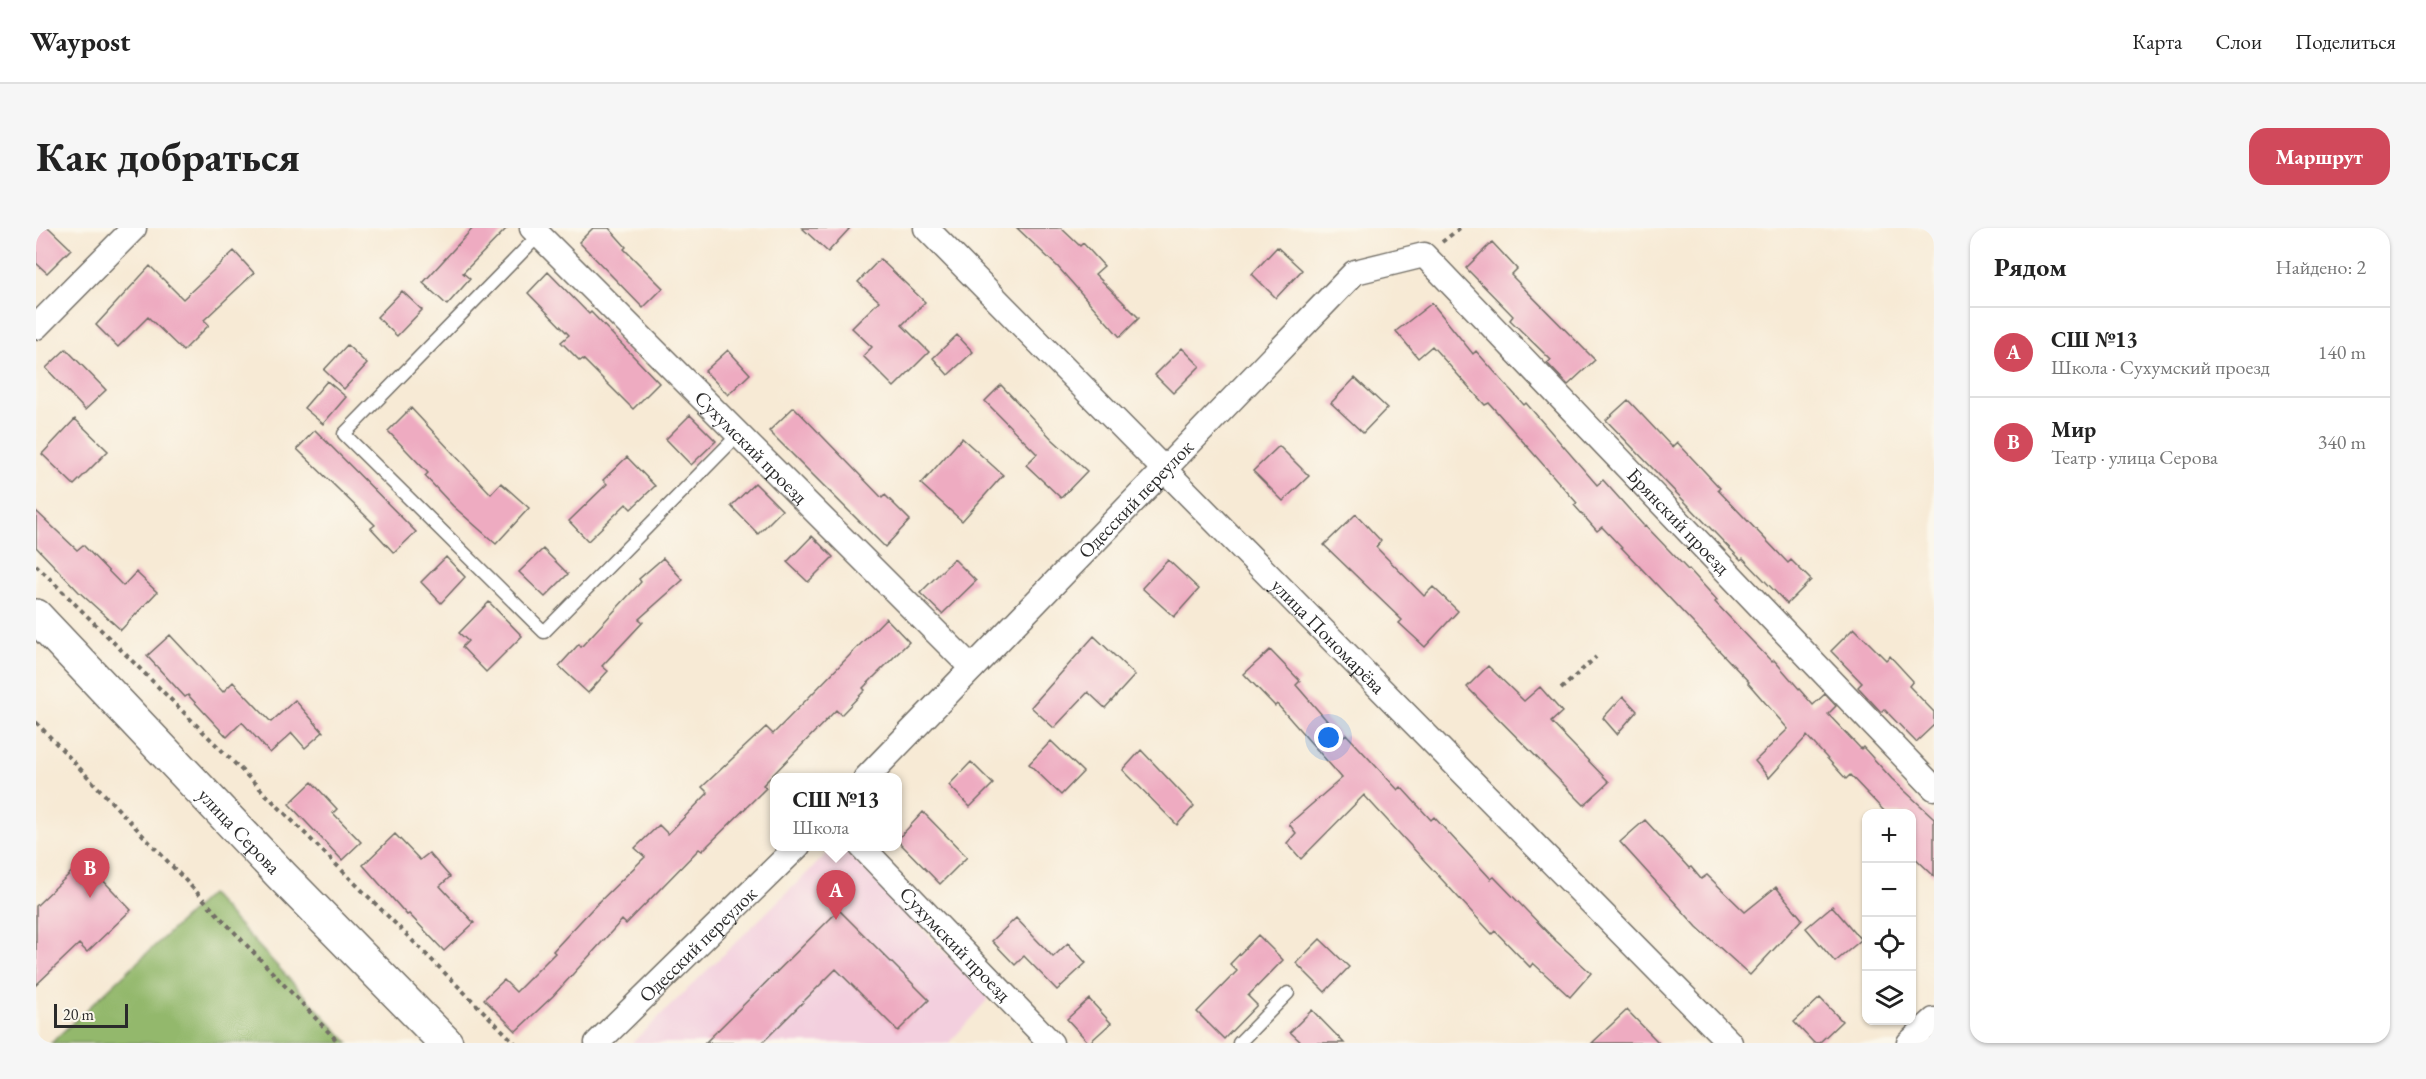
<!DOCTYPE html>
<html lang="ru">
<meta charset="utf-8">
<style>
body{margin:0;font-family:"EB Garamond",serif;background:#f6f6f6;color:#222}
.controls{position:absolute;right:18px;bottom:18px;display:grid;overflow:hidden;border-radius:12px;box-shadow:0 2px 4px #0004}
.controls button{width:54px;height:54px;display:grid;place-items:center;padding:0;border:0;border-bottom:2px solid #e0e0e0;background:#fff;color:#222;font:30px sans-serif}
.scale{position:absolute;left:18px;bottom:15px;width:74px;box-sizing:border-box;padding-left:6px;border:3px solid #2b2b2b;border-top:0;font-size:16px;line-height:21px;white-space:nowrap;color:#2b2b2b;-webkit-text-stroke:4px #fbf7ec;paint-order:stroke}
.you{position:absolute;left:1293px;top:510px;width:21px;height:21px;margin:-15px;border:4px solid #fff;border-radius:50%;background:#1a73e8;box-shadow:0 0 0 9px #1a73e833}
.badge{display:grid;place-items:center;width:39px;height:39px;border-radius:50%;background:#d1495b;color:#fff;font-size:20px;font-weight:700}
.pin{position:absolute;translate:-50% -50px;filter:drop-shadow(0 2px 3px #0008)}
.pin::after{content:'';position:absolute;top:32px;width:21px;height:18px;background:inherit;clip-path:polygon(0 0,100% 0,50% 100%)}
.popup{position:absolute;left:734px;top:545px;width:132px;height:78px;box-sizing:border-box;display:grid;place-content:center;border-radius:12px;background:#fff;filter:drop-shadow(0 2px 4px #0005);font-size:20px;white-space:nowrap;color:#767676}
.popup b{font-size:22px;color:#222}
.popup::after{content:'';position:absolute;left:50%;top:100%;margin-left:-12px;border:12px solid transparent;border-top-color:#fff}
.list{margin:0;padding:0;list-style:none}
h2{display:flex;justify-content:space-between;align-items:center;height:78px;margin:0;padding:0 24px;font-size:26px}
h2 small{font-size:20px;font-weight:400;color:#767676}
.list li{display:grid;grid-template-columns:39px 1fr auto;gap:18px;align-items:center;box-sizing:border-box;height:90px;padding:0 24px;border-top:2px solid #e0e0e0}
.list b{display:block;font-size:22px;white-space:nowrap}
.list p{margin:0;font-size:20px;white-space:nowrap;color:#767676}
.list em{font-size:20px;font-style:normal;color:#767676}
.icon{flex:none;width:33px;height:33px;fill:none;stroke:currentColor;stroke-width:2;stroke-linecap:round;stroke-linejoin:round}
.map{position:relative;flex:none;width:1898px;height:815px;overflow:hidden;border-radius:18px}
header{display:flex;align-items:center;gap:36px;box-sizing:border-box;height:84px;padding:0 30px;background:#fff;border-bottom:2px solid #e0e0e0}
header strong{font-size:28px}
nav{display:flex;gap:33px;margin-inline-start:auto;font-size:21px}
.intro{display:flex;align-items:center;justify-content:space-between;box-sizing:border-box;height:144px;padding:0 36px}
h1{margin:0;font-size:42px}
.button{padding:15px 27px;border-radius:18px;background:#d1495b;color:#fff;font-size:21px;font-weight:700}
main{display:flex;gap:36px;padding:0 36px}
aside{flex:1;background:#fff;border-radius:18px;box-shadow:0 2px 4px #0004}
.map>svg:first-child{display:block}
.built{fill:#f3cfde}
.forest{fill:#93b86c;stroke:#5f724c;stroke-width:1.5}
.building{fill:#eeabc1}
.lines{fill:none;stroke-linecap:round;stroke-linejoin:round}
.service-casing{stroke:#726e66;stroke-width:15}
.minor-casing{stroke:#726e66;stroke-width:27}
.secondary-casing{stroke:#726e66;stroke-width:36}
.path{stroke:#726e66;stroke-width:4;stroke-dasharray:4.5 4.5;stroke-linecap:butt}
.service{stroke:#fff;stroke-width:12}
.minor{stroke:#fff;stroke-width:24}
.secondary{stroke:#fff;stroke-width:33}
.labels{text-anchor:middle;stroke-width:4.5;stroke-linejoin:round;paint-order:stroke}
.street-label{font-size:20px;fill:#2b2b2b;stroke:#fbf7ec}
</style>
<header>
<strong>Waypost</strong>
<nav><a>Карта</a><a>Слои</a><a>Поделиться</a></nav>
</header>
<div class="intro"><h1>Как добраться</h1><a class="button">Маршрут</a></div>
<main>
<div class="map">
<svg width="1898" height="815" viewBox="0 0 1898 815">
<rect width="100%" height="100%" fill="#fbf7ec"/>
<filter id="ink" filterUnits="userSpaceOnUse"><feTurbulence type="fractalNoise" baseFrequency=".0167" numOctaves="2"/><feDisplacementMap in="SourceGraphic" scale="12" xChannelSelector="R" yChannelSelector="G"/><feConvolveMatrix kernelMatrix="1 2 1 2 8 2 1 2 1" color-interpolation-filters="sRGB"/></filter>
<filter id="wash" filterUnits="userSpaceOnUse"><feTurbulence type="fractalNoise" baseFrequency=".008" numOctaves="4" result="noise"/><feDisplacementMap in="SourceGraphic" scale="24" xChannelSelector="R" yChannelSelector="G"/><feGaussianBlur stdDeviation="1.35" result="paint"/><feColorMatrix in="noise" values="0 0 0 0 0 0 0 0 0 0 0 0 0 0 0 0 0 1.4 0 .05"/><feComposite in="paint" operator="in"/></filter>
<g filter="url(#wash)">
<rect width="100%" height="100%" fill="#f7ead5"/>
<path class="built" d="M 798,619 L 807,619 L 953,770 L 913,815 L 596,815 Z"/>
<path class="forest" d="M 174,666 L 313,815 L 15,815 Z"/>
<g id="blocks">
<path class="building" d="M 0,0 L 13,0 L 35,21 L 11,45 L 0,35 Z
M 437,0 L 471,0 L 427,45 L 434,51 L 411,77 L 387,55 Z
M 557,0 L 573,0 L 590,19 L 588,21 L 627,60 L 607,80 L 543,14 Z
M 766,0 L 814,0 L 792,24 Z
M 981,0 L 1025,0 L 1044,18 L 1047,15 L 1068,38 L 1059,46 L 1103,90 L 1084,109 L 1022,39 Z
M 1456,14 L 1481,41 L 1475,47 L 1559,132 L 1532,157 L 1511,135 L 1515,132 L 1474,92 L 1477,88 L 1430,40 Z
M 1241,19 L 1266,42 L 1240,70 L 1216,46 Z
M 198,23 L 218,45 L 168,92 L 173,97 L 147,123 L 112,89 L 82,119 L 60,97 L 114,38 L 147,71 Z
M 844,31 L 889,74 L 866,97 L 893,124 L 858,159 L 827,128 L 836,119 L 816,100 L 843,73 L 822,54 Z
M 512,44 L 553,86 L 555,84 L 623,155 L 597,181 L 547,131 L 544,133 L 525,114 L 533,107 L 492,65 Z
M 366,63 L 386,82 L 361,108 L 341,89 Z
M 1396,75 L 1437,126 L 1440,123 L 1488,177 L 1490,175 L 1561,257 L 1567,252 L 1608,298 L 1609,297 L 1652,342 L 1653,341 L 1681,372 L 1679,374 L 1736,434 L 1738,432 L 1777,477 L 1789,466 L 1800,478 L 1792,486 L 1825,521 L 1827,519 L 1856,551 L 1898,590 L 1898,648 L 1875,626 L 1875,585 L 1850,585 L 1814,547 L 1810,551 L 1771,508 L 1733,550 L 1719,533 L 1752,501 L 1712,455 L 1713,454 L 1566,299 L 1561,303 L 1538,277 L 1541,275 L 1453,175 L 1449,177 L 1396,118 L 1382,130 L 1360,103 Z
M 921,107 L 937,124 L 912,147 L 897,130 Z
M 311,117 L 331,136 L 308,161 L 288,142 Z
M 1146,120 L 1164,138 L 1137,165 L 1119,147 Z
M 30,121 L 70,162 L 49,182 L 10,140 Z
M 692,122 L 714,146 L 692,167 L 669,143 Z
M 1319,150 L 1351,180 L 1327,205 L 1295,175 Z
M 291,153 L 310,169 L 287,196 L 268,180 Z
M 965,157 L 1016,211 L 1051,243 L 1025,270 L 990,237 L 1001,226 L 949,173 Z
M 1592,172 L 1636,219 L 1641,214 L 1684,260 L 1682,262 L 1752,335 L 1755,332 L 1775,352 L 1751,376 L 1707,330 L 1705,332 L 1570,192 Z
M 758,179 L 846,270 L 849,267 L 874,292 L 849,319 L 733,203 Z
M 375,180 L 455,266 L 465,255 L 493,280 L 460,316 L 417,278 L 389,248 L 392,245 L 352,203 Z
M 654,187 L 680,213 L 655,237 L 630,211 Z
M 39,191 L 72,223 L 38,257 L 6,226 Z
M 279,202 L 380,304 L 358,325 L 335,300 L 339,297 L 261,221 Z
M 926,210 L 967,247 L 926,293 L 885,256 Z
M 1243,218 L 1273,248 L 1247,273 L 1217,243 Z
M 591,229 L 619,258 L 595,281 L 590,276 L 552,313 L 533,293 L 571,256 L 567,252 Z
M 719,255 L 746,282 L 722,306 L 695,278 Z
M 0,283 L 41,322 L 47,317 L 87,358 L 100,344 L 121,364 L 85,402 L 43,364 L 0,319 Z
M 1320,286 L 1345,313 L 1340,319 L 1388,368 L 1397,359 L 1422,383 L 1389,419 L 1363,395 L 1366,392 L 1288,317 Z
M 776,308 L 797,329 L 772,354 L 751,334 Z
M 507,321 L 532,346 L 509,369 L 483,344 Z
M 410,329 L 429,349 L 405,375 L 385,354 Z
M 627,330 L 647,352 L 603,391 L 607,394 L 566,438 L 572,443 L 552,465 L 523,438 L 543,416 L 545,419 L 605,354 L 603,351 Z
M 918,331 L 940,353 L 906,386 L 884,365 Z
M 1132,332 L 1163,361 L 1138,389 L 1106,360 Z
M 453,374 L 486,408 L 450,444 L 426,419 L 432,413 L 423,405 Z
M 850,390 L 873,414 L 827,460 L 829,462 L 805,487 L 800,482 L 727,557 L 730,560 L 666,623 L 663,621 L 590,696 L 586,692 L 517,768 L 480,803 L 448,771 L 468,752 L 480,764 L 519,725 L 517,723 L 556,681 L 609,629 L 599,620 L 623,597 L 632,606 L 672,565 L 666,559 L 730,499 L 737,506 Z
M 1818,400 L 1850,432 L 1854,428 L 1877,453 L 1873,458 L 1898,484 L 1898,497 L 1880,514 L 1848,481 L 1845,484 L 1822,459 L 1826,455 L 1795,423 Z
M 134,407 L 187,464 L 197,454 L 235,494 L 259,472 L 287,504 L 269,520 L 256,505 L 234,525 L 206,494 L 191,509 L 152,467 L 149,469 L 111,428 Z
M 1058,408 L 1099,447 L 1069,480 L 1052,464 L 1018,500 L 995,479 Z
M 1234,422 L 1264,453 L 1260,457 L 1306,510 L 1310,506 L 1362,562 L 1365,559 L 1395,592 L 1398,589 L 1455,651 L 1458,649 L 1520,713 L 1555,745 L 1534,769 L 1497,735 L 1494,739 L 1459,703 L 1456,706 L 1328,567 L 1265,631 L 1251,615 L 1260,605 L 1253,596 L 1306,550 L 1241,476 L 1239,478 L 1208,446 Z
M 1452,438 L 1488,473 L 1504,459 L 1526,484 L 1515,494 L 1573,554 L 1548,577 L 1431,459 Z
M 1587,468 L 1601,483 L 1581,506 L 1567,490 Z
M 1015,513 L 1047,544 L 1025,567 L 993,536 Z
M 1105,522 L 1158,578 L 1141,597 L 1087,542 Z
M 935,534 L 957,556 L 934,579 L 913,557 Z
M 276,554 L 301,581 L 297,585 L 325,614 L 306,632 L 253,576 Z
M 887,584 L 931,629 L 904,656 L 861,612 Z
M 1609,592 L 1653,640 L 1655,639 L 1665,651 L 1671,647 L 1709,684 L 1740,659 L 1766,691 L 1714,747 L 1661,699 L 1584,614 Z
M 359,606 L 384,632 L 393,625 L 414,649 L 404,658 L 438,695 L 408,723 L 373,686 L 371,687 L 327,637 Z
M 48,632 L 95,682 L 51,724 L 43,716 L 0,757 L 0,678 Z
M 1796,678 L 1825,712 L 1799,734 L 1770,700 Z
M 803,682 L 893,772 L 862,803 L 800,741 L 726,815 L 669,815 Z
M 980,690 L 1017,729 L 1032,715 L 1050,735 L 1021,762 L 988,728 L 979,737 L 956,713 Z
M 1222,707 L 1247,732 L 1212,768 L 1221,777 L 1188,811 L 1161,784 L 1201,743 L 1194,736 Z
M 1284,711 L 1313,739 L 1289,764 L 1260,735 Z
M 1784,770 L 1806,793 L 1783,815 L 1778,815 L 1758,794 Z
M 1053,771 L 1075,795 L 1053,815 L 1031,791 Z
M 1276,782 L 1308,815 L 1266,815 L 1254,804 Z
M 1591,782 L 1623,815 L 1556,815 Z"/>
</g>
</g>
<g filter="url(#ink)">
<use href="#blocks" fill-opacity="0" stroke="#726e66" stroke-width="1.5"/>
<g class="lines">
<defs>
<path id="service" d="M 503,7 L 308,206 L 508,404 L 703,206
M 1203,815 L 1252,765"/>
<g id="minor">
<path id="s1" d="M 496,0 L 936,440"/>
<path id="s2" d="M 890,0 L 1694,815"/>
<path d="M 0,99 L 98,0"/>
<path id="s3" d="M 830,550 L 1319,44 L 1388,27 L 1898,560"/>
<path id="s4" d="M 825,618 L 1015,815"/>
<path id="s5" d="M 561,815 L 762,618"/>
<path d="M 1873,815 L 1898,792"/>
</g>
<g id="secondary">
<path id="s6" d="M 0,388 L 246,648 L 410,815"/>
</g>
</defs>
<use href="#service" class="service-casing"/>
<use href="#minor" class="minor-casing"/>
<use href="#secondary" class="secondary-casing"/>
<path class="path" d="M 1406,14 L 1424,0
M 0,337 L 479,815
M 1525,461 L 1560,429
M 0,494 L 303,815"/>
<use href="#service" class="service"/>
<use href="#minor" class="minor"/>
<use href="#secondary" class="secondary"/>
</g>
</g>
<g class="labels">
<g class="street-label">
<text dy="7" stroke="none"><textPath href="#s1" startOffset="310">Сухумский проезд</textPath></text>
<text dy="7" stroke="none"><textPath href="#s3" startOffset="388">Одесский переулок</textPath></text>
<text dy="7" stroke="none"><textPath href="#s3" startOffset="1143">Брянский проезд</textPath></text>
<text dy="7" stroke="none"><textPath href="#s2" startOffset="573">улица Пономарёва</textPath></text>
<text dy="7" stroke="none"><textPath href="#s6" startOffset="296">улица Серова</textPath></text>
<text dy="7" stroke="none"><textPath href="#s5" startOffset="141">Одесский переулок</textPath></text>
<text dy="7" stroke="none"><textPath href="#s4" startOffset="136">Сухумский проезд</textPath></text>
</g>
</g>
</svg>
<div class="controls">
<button>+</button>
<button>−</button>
<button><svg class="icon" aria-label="locate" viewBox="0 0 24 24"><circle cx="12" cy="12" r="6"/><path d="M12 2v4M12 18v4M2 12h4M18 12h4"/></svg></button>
<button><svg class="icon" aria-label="layers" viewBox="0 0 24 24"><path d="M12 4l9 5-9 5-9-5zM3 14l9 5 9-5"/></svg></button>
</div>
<div class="scale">20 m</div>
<div class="you"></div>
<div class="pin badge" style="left:800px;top:692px">A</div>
<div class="popup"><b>СШ №13</b>Школа</div>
<div class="pin badge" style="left:54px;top:670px">B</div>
</div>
<aside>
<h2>Рядом<small>Найдено: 2</small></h2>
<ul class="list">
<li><span class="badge">A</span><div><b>СШ №13</b><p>Школа · Сухумский проезд</p></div><em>140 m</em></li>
<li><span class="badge">B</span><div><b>Мир</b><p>Театр · улица Серова</p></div><em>340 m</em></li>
</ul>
</aside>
</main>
